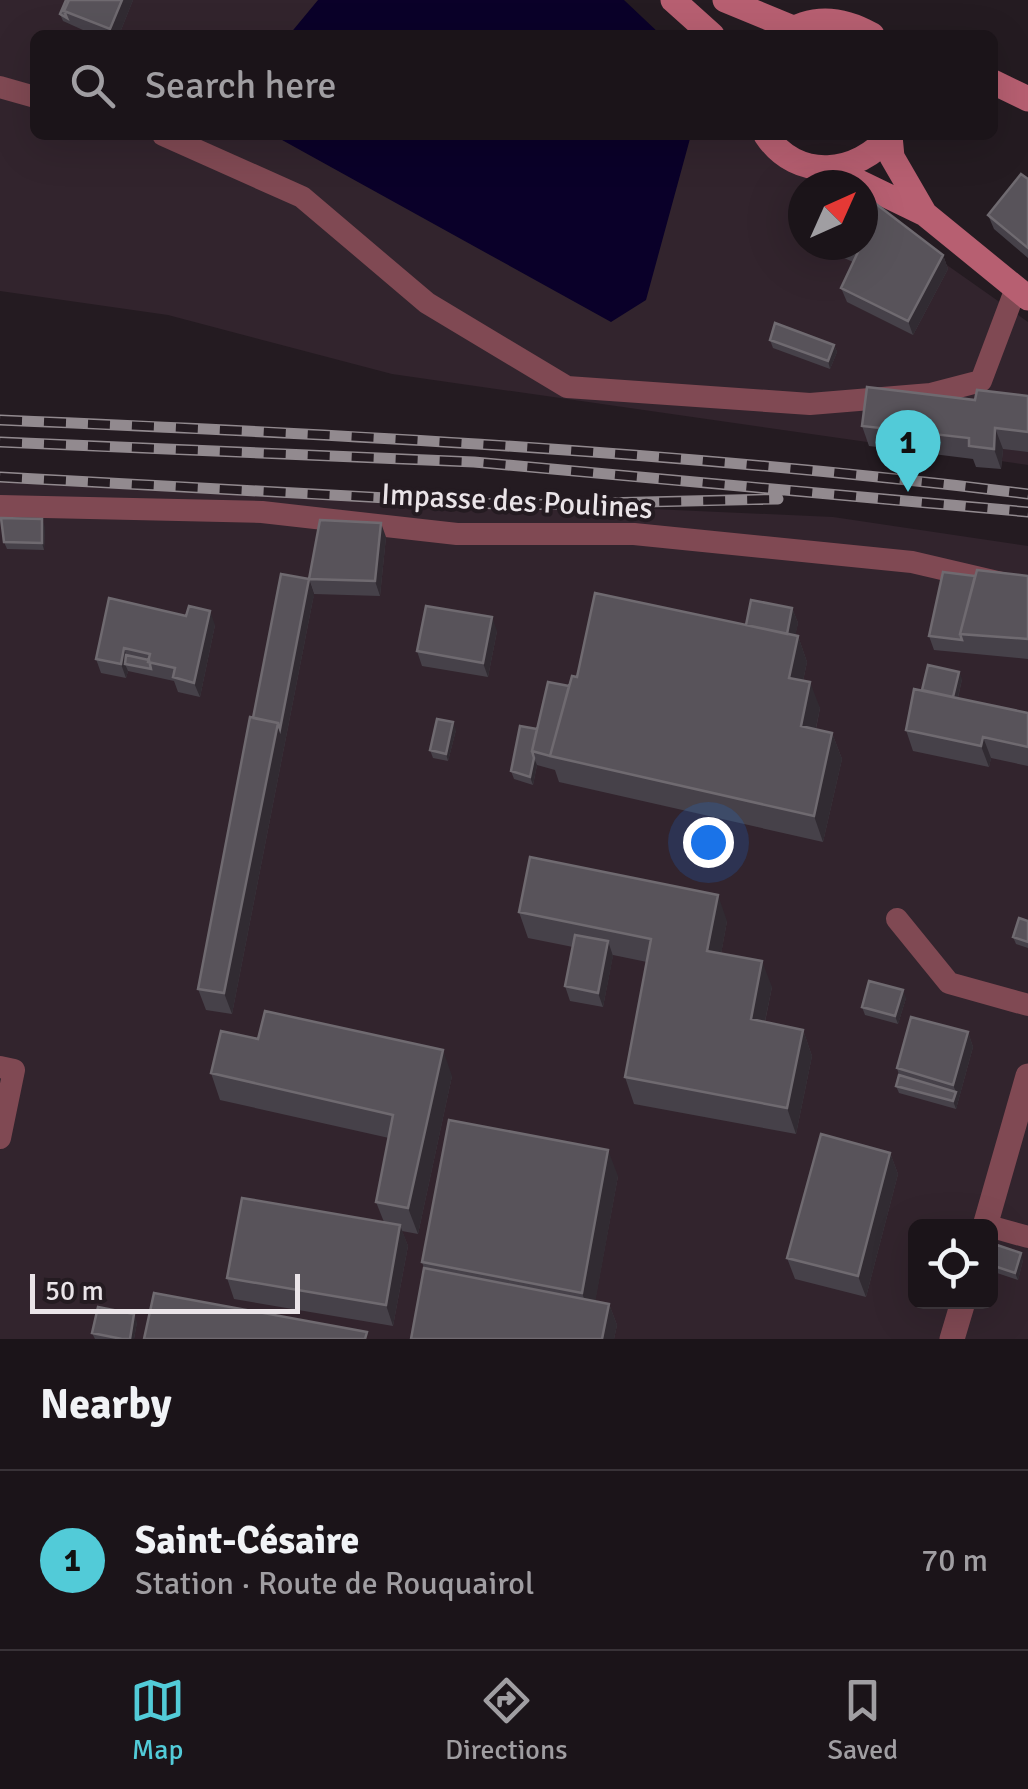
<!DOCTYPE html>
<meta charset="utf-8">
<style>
body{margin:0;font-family:Signika,sans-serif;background:#282126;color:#f1f3f6}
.controls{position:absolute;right:30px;bottom:30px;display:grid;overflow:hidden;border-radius:15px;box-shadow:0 10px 40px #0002}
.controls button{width:90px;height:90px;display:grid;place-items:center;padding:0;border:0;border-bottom:2px solid #393338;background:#1b1419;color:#f1f3f6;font:50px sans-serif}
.compass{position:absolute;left:788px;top:170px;width:90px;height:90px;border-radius:50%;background:#1b1419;box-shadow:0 10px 40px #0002;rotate:45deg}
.scale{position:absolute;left:30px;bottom:25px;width:270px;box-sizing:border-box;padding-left:10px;border:5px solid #eae4e8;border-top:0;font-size:28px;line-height:35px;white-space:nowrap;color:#eae4e8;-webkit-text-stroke:8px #241b21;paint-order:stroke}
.you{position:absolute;left:708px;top:842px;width:35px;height:35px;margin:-25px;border:8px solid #fff;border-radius:50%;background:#1a73e8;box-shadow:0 0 0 15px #1a73e833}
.badge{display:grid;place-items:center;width:65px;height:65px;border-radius:50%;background:#52cbd8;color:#111;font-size:32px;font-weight:700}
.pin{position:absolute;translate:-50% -82px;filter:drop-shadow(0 2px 5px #0008)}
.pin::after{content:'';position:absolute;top:52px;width:35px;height:30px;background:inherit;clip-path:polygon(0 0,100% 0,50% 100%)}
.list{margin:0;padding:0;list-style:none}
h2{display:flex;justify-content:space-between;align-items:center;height:130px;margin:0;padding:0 40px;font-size:42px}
h2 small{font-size:32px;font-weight:400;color:#a09ea2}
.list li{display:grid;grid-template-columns:65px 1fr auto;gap:30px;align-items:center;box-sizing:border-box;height:180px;padding:0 40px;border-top:2px solid #393338}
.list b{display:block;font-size:38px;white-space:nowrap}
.list p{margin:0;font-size:32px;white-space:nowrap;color:#a09ea2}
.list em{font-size:32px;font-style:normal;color:#a09ea2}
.icon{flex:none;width:55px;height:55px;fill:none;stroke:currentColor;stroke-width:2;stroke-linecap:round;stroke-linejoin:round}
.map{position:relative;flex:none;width:1028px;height:1339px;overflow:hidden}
.search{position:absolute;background:#1b1419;box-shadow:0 10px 40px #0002;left:30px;right:30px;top:30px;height:110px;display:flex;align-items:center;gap:25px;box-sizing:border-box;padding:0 35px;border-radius:15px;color:#a09ea2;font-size:38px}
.sheet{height:310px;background:#1b1419}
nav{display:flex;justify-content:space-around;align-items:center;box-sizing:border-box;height:140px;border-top:2px solid #393338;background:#1b1419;font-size:28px;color:#a09ea2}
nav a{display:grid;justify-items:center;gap:5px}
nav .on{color:#52cbd8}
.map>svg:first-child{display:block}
.built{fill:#32242d;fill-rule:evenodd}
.water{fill:#0a0029}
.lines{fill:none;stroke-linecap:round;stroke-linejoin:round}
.lane{stroke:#804953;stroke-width:22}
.street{stroke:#804953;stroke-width:25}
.secondary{stroke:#b75f71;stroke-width:25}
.rail-casing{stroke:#928a8f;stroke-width:11}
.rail{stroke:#241b21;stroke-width:8;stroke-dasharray:22;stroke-linecap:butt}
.wall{fill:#464149}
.shaded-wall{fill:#312b32}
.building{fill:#58535a;stroke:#6f6a70;stroke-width:2.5}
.labels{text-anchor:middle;stroke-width:8;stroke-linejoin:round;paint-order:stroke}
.street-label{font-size:30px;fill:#eae4e8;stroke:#241b21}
</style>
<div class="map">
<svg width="1028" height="1339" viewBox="0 0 1028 1339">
<rect width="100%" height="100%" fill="#241b21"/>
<path class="built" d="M 0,0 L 571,0 L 621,35 L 35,35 L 35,135 L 762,135 L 833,185 L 803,185 L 803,245 L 863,245 L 863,206 L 1028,322 L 1028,465 L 392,374 L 168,315 L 0,291 Z
M 0,480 L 833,517 L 1028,546 L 1028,1339 L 0,1339 ZM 916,1226 L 990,1226 L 990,1302 L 916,1302 Z"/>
<path class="water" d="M 318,0 L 624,0 L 661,35 L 289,35 Z
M 273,135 L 691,135 L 646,300 L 611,322 Z"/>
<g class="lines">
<path class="lane" d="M 0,87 L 35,97
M 163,135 L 302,197 L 427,303 L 567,387 L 810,404 L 931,394 L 981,381 L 1016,288
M 0,506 L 262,512 L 457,534 L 634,534 L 912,562 L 1028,589
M 897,919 L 949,983 L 1028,1005
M 0,1067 L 14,1070 L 0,1138
M 985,1225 L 1028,1237"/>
<path class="street" d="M 985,1226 L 1028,1076
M 952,1339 L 963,1302"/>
<path class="secondary" d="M 673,0 L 712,35
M 725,0 L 793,28
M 783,35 C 812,15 842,18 872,35
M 993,82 L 1028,99
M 766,135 C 797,182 858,175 890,135
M 890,136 L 892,157 L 925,214
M 832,169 L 925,214 L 1028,298"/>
<defs>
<path id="rail" d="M 0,420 C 344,434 687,452 1028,494
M 0,442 L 474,462 L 1028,512
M 0,477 L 515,505 L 778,499"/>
</defs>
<use href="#rail" class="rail-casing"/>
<use href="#rail" class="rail"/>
</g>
<path class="wall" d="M 66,0 L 133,0 L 119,35 L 94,35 L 63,21 L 60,14 Z
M 1028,179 L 1028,258 L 994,229 L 988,215 Z
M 823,245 L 863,245 L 943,255 L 948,269 L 913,335 L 847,302 L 841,288 L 853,262 L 824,249 Z
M 770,340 L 834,345 L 837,352 L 830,369 L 773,348 Z
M 1028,396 L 1028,452 L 1003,449 L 1001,469 L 976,467 L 973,459 L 869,446 L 862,426 L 975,400 Z
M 45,527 L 44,550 L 7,549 L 4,542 Z
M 386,537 L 380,596 L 314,594 L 309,579 Z
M 975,576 L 1028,576 L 1028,659 L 934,650 L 929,636 Z
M 314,594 L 232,1014 L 206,1010 L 198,989 Z
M 109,598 L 215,625 L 200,697 L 178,692 L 174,681 L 128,671 L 126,678 L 101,673 L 96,659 Z
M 792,608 L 798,623 L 795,635 L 798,636 L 807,662 L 803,681 L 820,708 L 816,729 L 832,733 L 842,759 L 823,842 L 559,782 L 555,770 L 537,765 L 533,785 L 514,779 L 511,771 L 537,729 L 577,677 L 746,625 Z
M 497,631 L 488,677 L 422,666 L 417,651 Z
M 962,679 L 958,698 L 1028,713 L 1028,766 L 991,758 L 989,767 L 913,751 L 906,730 Z
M 456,730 L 448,761 L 433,758 L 430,750 Z
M 519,912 L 727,921 L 721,954 L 772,987 L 765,1022 L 803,1030 L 812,1056 L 796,1134 L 634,1104 L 625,1077 L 647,962 L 613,955 L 603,1007 L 570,1001 L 565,986 L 573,947 L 528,938 Z
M 1028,921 L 1028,948 L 1016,944 L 1013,937 Z
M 906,998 L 898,1024 L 865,1015 L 862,1007 Z
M 968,1032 L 973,1047 L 956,1109 L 899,1093 L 896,1086 L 899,1075 L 897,1068 Z
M 258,1039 L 452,1076 L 418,1234 L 402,1231 L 408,1246 L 393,1326 L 234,1299 L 227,1278 L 384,1222 L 376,1202 L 389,1138 L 220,1100 L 211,1073 Z
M 890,1153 L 898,1174 L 866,1297 L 795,1279 L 787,1258 Z
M 618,1176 L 595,1301 L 609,1304 L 617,1325 L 614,1339 L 411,1339 L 424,1268 L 422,1262 Z
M 1023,1260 L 1018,1280 L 994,1272 L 991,1265 Z
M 137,1322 L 134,1339 L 95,1339 L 92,1333 Z"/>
<path class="shaded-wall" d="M 122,0 L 133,0 L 119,35 L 112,35 L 110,29 Z
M 943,255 L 948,269 L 913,335 L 908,321 Z
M 834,345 L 837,352 L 830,369 L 828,361 Z
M 995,428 L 1003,449 L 1001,469 L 994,449 Z
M 42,519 L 45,527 L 44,550 L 42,543 Z
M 381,523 L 386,537 L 380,596 L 375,581 Z
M 309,579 L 314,594 L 232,1014 L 224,993 L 278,723 Z
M 792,608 L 798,623 L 791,658 L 786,643 Z
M 210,611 L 215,625 L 200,697 L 194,683 Z
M 492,617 L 497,631 L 488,677 L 483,663 Z
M 798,636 L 807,662 L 798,704 L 789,678 Z
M 124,648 L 129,663 L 125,664 L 128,671 L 126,678 L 121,664 Z
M 959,672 L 962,679 L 954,715 L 951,708 Z
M 810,682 L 820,708 L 811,752 L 801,726 Z
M 453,722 L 456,730 L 448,761 L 446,754 Z
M 832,733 L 842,759 L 823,842 L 814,816 Z
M 983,737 L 991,758 L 989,767 L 981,746 Z
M 534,758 L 537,765 L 533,785 L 530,777 Z
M 718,895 L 727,921 L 717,977 L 707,951 Z
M 608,941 L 613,956 L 603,1007 L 598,993 Z
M 762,961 L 772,987 L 760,1045 L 751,1019 Z
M 903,990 L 906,998 L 898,1024 L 895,1016 Z
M 803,1030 L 812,1056 L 796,1134 L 787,1108 Z
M 968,1032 L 973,1047 L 956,1109 L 953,1101 L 956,1092 L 953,1085 Z
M 443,1050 L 452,1076 L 418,1234 L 408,1208 Z
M 608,1150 L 618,1176 L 592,1320 L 582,1293 Z
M 890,1153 L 898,1174 L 866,1297 L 858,1276 Z
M 400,1225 L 408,1246 L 393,1326 L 386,1305 Z
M 1021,1253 L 1023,1260 L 1018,1280 L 1015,1273 Z
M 609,1304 L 617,1325 L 614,1339 L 602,1339 Z
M 134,1314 L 137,1322 L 134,1339 L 130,1339 Z"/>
<path class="building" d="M 66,0 L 69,0 L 64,11 L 67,18 L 60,14 Z
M 69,0 L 122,0 L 110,29 L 64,11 Z
M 1021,174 L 1028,179 L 1028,248 L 988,215 Z
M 843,179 L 851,185 L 841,185 Z
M 863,194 L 943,255 L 908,321 L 841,288 L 858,252 L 842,245 L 863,245 Z
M 775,323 L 834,345 L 828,361 L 770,340 Z
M 867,387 L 975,400 L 977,390 L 1028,396 L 1028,432 L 995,428 L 994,449 L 969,446 L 969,438 L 862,426 Z
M 1,518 L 42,519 L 42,543 L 4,542 Z
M 320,520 L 381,523 L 375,581 L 309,579 Z
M 977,570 L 1028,576 L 1028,639 L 960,634 Z
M 943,572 L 975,576 L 960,634 L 962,640 L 929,636 Z
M 281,574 L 309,579 L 280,729 L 278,723 L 253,718 Z
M 595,593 L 798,636 L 789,678 L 810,682 L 801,726 L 832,733 L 814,816 L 550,756 L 572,676 L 577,677 Z
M 109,598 L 186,616 L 189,606 L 210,611 L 194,683 L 173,677 L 175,668 L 148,662 L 150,654 L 124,648 L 121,664 L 96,659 Z
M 751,600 L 792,608 L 787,634 L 746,625 Z
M 426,606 L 492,617 L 483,663 L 417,651 Z
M 126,655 L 149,660 L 151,669 L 125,664 Z
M 928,665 L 959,672 L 953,697 L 922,690 Z
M 548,682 L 569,686 L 550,756 L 532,751 Z
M 914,689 L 1028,713 L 1028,747 L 983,737 L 981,746 L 906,730 Z
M 250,717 L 278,723 L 224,993 L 198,989 Z
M 437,719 L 453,722 L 446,754 L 430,750 Z
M 520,726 L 537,729 L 532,751 L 534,758 L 530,777 L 511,771 Z
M 530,857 L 718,895 L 707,951 L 762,961 L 751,1019 L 803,1030 L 787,1108 L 625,1077 L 651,939 L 519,912 Z
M 1019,918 L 1028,921 L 1028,942 L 1013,937 Z
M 575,935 L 608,941 L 598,993 L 565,986 Z
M 869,981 L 903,990 L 895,1016 L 862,1007 Z
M 265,1011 L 443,1050 L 408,1208 L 376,1202 L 393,1115 L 211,1073 L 221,1031 L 258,1039 Z
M 911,1017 L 968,1032 L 953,1085 L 897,1068 Z
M 899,1075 L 956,1092 L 953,1101 L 896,1086 Z
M 449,1120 L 608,1150 L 582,1293 L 422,1262 Z
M 821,1134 L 890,1153 L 858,1276 L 787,1258 Z
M 242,1198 L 400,1225 L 386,1305 L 227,1278 Z
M 997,1245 L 1021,1253 L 1015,1273 L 991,1265 Z
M 424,1268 L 609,1304 L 602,1339 L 411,1339 Z
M 154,1293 L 367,1332 L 365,1339 L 144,1339 Z
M 98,1307 L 134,1314 L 130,1339 L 122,1339 L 92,1333 Z"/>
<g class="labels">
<g class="street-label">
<text transform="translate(517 501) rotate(3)" y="10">Impasse des Poulines</text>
</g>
</g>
</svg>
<div class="controls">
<button><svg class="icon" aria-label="locate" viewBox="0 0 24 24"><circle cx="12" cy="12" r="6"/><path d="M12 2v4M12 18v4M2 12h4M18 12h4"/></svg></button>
</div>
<svg class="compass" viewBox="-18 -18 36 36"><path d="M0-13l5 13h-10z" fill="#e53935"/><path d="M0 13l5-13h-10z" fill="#a09ea2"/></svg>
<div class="scale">50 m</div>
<div class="you"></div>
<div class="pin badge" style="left:908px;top:492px">1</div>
<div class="search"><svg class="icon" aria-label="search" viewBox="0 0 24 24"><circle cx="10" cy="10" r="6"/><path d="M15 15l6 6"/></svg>Search here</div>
</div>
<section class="sheet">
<h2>Nearby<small></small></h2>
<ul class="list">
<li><span class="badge">1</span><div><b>Saint-Césaire</b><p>Station · Route de Rouquairol</p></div><em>70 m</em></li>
</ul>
</section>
<nav>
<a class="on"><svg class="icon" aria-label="map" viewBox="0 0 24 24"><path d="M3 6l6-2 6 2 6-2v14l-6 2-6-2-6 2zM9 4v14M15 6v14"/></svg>Map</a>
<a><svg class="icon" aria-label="directions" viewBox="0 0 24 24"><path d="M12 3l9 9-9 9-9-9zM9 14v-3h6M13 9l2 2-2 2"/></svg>Directions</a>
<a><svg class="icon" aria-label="saved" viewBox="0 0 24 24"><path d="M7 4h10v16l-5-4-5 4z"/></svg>Saved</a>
</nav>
